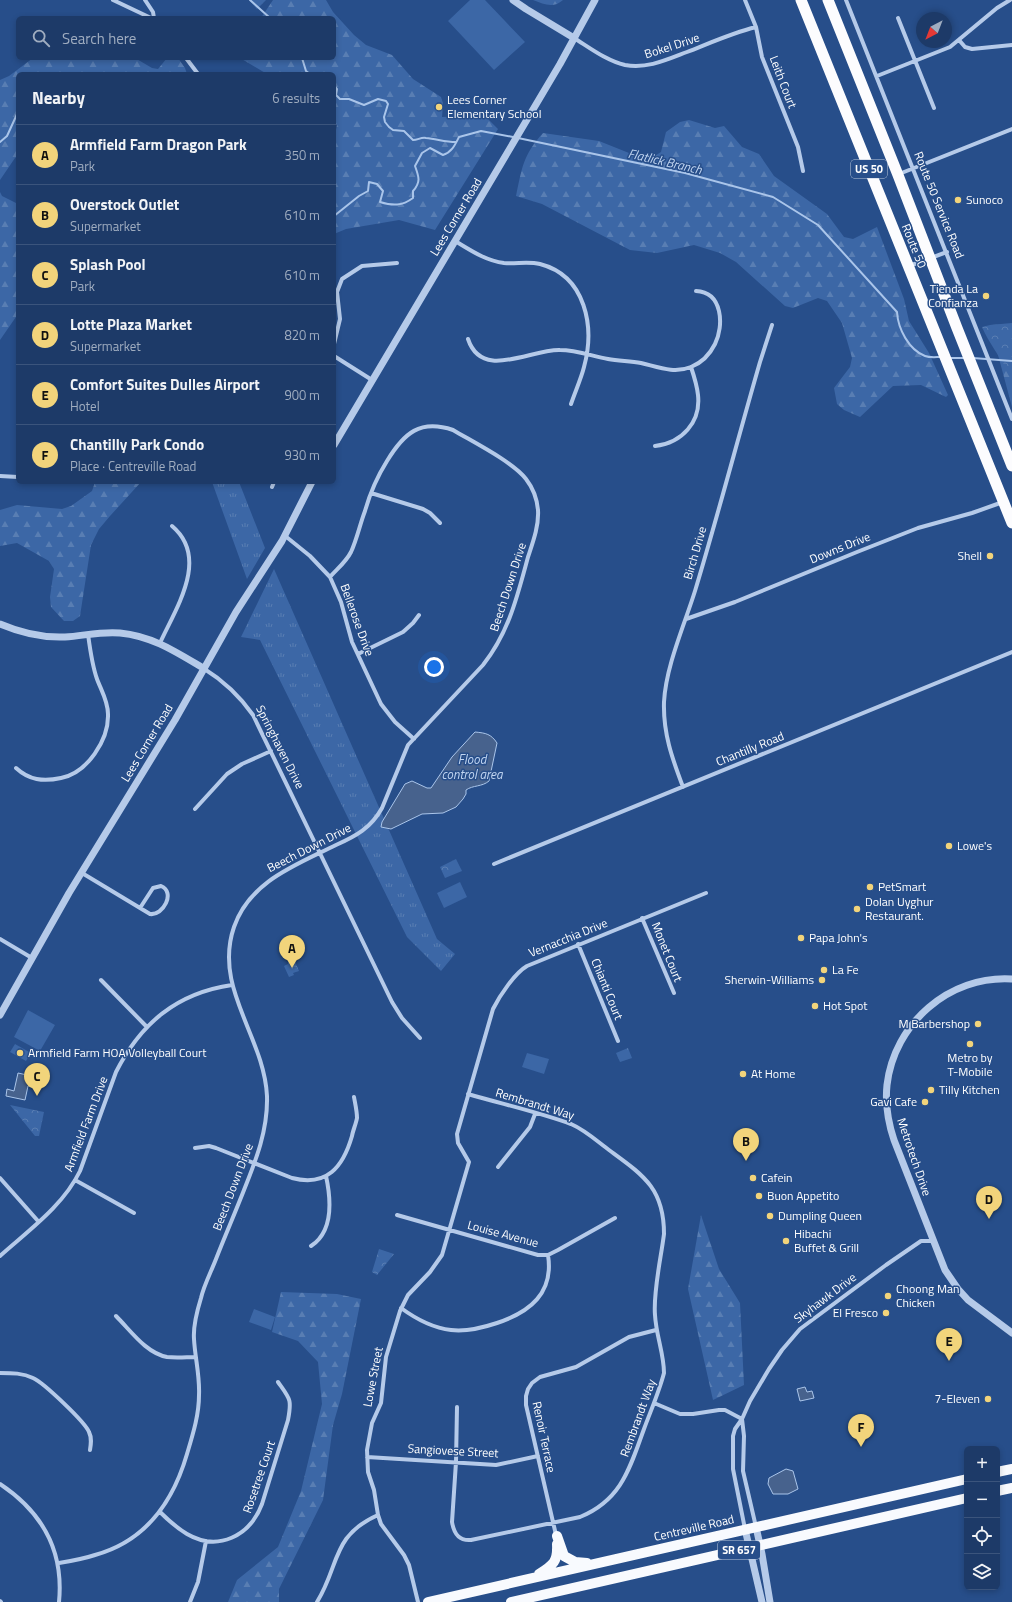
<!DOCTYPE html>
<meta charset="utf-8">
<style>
body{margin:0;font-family:"Titillium Web",sans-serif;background:#25416e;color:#f1f3f6}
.controls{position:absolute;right:12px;bottom:12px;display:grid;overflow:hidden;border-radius:6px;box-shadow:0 2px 6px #0003}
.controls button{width:36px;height:36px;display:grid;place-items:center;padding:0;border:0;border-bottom:1px solid #3b547c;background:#1d3a68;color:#f1f3f6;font:20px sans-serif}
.compass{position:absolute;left:916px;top:12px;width:36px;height:36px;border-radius:50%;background:#1d3a68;box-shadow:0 2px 6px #0003;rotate:222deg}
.you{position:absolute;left:434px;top:667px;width:14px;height:14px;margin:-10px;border:3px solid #fff;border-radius:50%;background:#1a73e8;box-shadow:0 0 0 6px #1a73e833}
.badge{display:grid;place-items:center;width:26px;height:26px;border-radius:50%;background:#f2d47b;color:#111;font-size:13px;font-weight:700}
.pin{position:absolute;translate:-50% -33px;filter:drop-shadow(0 1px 2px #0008)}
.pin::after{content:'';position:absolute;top:21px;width:14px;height:12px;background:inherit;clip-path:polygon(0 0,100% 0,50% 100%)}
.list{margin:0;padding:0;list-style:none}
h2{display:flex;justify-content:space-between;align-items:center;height:52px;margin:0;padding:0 16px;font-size:17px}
h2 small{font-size:13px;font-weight:400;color:#a0adc0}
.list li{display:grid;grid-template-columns:26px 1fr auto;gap:12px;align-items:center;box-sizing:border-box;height:60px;padding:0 16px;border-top:1px solid #3b547c}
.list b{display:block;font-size:15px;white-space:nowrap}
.list p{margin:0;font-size:13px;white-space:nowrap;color:#a0adc0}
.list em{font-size:13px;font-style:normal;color:#a0adc0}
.icon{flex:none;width:22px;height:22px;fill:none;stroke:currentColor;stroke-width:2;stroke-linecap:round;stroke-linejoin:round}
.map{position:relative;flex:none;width:1012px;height:1602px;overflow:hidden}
.search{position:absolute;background:#1d3a68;box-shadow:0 2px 6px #0003;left:16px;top:16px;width:320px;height:44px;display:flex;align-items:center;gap:10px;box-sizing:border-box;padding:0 14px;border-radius:6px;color:#a0adc0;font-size:15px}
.panel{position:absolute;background:#1d3a68;box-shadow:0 2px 6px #0003;left:16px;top:72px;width:320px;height:412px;border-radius:6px}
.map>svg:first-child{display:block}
.grass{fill:url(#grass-tufts)}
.forest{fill:url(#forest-firs)}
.park{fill:url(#park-crowns)}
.pitch{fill:#3c67a6}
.water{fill:#47628d;stroke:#aac5ea}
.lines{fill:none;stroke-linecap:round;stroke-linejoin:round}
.stream{stroke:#aac5ea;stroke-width:2}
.minor{stroke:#b5cae9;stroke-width:4}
.tertiary{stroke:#b5cae9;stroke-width:7}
.primary{stroke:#f8fafe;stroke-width:10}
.trunk{stroke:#fcfcfe;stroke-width:11}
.poi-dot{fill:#f2d47b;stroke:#274e8a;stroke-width:1.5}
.labels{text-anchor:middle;stroke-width:3;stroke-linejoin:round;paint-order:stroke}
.shield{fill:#274e8a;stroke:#becadc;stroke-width:1}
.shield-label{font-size:11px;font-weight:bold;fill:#fff}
.street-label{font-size:12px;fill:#fff;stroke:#274e8a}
.poi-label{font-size:12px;fill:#fff;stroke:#274e8a;text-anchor:start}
.water-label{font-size:13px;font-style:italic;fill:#c1d5f1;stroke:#274e8a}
</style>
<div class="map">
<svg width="1012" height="1602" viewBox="0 0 1012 1602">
<defs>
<pattern id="grass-tufts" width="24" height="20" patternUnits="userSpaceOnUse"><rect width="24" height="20" fill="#3c67a6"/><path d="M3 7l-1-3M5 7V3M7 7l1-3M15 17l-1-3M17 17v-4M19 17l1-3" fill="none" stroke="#597eb3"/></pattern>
<pattern id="forest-firs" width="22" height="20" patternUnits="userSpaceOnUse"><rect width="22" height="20" fill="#3c67a6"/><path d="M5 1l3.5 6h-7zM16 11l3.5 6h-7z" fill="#597eb3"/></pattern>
<pattern id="park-crowns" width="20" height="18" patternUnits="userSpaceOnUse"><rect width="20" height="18" fill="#3c67a6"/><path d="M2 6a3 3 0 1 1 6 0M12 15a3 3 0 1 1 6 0" fill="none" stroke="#597eb3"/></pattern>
</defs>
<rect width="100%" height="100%" fill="#274e8a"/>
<path class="grass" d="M 212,482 L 239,482 L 265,548 L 247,579 Z
M 274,569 L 437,939 L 455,954 L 441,971 L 407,937 L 260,640 L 241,637 Z"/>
<path class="forest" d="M 273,0 L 326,0 L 333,12 L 354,35 L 366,45 L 392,55 L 413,79 L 441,97 L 443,103 L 442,117 L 485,116 L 498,129 L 435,230 L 399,220 L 346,229 L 334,234 L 334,140 L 337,125 L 334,122 L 334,74 L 267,74 L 240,58 L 334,58 L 334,18 L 261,18 Z
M 533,0 L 563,0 C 553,9 544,4 533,0 Z
M 33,58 L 135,58 L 152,68 L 158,69 L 167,58 L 178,58 L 185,68 L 187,74 L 18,74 L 18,156 L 15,158 L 0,180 L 0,80 L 9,76 Z
M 689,120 L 715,128 L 724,126 L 742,147 L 759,154 L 774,176 L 827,214 L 844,237 L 853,239 L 877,227 L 904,299 L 909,321 L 929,353 L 948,395 L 946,397 L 921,385 L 893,386 L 860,417 L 844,410 L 837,404 L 834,388 L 850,367 L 852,358 L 842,323 L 827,301 L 818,298 L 793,308 L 785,306 L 736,262 L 720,253 L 694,245 L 657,253 L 630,250 L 542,204 L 516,196 C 522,168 523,155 543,133 L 599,141 L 634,155 L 653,157 L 661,152 L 666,132 L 680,122 Z
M 0,192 L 2,196 L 18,204 L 18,314 L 0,340 Z
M 1012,324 L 1012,407 L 990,325 Z
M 95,482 L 141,482 L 110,516 L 99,529 L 91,545 L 80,616 L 73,621 L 64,621 L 51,607 L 50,597 L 54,569 L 49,561 L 17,543 L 0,546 L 0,510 L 17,505 L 62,509 L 71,506 L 92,491 Z
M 701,1215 L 719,1269 L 740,1303 L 744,1385 L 713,1400 L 688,1289 Z
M 281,1292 L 337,1294 L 361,1299 L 342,1394 L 333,1425 L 323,1500 L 279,1589 L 279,1602 L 228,1602 L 237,1580 L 278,1547 L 301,1491 L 322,1404 L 318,1362 L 298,1341 L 272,1332 Z"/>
<path class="park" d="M 249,0 L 266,0 L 257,9 Z
M 1012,323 L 1012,371 L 1009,372 C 1000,357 989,343 982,327 L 990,325 Z
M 456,859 L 462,871 L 445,878 L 440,867 Z
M 294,959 L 299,971 L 293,973 L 294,975 L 289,977 L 284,966 L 288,964 L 288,961 Z
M 628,1048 L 632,1058 L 620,1062 L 616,1053 Z
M 10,1105 L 44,1112 L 39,1136 L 35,1136 Z
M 379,1249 L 394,1254 L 377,1275 L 372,1272 Z"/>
<path class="pitch" d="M 470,0 L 485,0 L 525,42 L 494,70 L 448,21 Z
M 460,882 L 467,897 L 444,908 L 437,893 Z
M 28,1010 L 55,1025 L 40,1051 L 14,1037 Z
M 15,1044 L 31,1053 L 26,1061 L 10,1052 Z
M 527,1053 L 549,1059 L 544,1074 L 522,1067 Z
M 254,1309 L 275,1317 L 271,1330 L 249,1322 Z"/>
<path class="water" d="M 475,732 C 486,733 491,734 497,743 L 489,781 C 482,787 473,785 466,790 L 466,794 L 463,799 L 456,807 L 443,813 L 422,814 L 391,829 L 381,827 L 382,822 L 405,784 L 412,781 L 427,788 L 431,788 L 452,757 Z
M 18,1073 L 36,1077 L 34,1087 L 28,1086 L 25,1100 L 6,1096 L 7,1089 L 14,1091 Z
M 805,1387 L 807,1392 L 812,1391 L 814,1398 L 800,1401 L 797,1389 Z
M 786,1469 L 793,1471 L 798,1489 L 788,1494 L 773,1494 L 768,1484 L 769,1478 Z"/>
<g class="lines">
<path class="stream" d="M 250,0 L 270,18
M 302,58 L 306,71 L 310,74
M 334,85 L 337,89 L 336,95 L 340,99 L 349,99 L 364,105 L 378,99 L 386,101 L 388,104 L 384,117 L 385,122 L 389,127 L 393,130 L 404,131 L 413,140 C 418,140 421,137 426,138 C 437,139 445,142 456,142
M 518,138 L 685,173 L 773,197 L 818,225 L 897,312 C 898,329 909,350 925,356 C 930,358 936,357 941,357
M 0,142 L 7,136 L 18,112
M 334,216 L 359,196 L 368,191 L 369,182 L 377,184 L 383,191 L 380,202 C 393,206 402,206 413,198 L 413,191 C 421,182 419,177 415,166 L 422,153 L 430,148 L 443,155 C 452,152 455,145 459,137 L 481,131 L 513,137
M 949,358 L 965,358
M 973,358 L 1012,361"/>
<path class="minor" d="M 113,0 L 151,18
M 145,0 L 153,12 L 154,18
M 745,0 L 756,27 L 762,57 L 798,147 L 803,171
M 846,0 L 1012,419
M 898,18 L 934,108
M 574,38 C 590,48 607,61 625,65 C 647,69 666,60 687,52 C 710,43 732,33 756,27
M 959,40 L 965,47 L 972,49 L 1012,45
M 186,58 L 198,74
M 877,76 L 950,47 L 997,8 L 1010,0
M 899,174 L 1012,129
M 455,241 C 470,250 486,261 504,263 C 517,264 528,261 540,264 C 586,276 595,327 584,367 C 581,379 575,392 571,404
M 909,266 L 947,252
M 468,339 C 482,381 530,349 560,350 C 576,350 592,356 608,359 C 619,361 630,361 641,363 C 658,367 674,374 691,367 C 701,363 710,354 715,344 C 724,326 723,292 696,291
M 334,344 L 340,319 L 337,292 L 342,279 L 362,266 L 397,263
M 334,356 L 372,380
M 655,446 C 682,443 701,422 698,395 C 697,385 694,376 691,367
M 0,476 L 18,477
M 272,487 L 274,482
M 371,493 L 423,509 L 430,513 L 440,523
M 284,535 L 310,556 L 330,577 L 341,602 L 352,642 L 381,704 L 395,722 L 414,739
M 686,619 L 735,602 L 857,552 L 918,528 L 972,513 L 1003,502
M 160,643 C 176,608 210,558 172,526
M 358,654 L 403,632 L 413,623 L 419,615
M 203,668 C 224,681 239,695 253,715 L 392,1002 L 402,1018 L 420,1038
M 16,768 C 29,780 43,782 61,778 C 87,773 109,740 108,714 C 108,701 101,690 97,679 C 92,665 90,649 88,634
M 683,787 C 672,758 663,733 664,702 C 666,666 684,626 695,591 C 718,515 738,438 760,362 L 772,325
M 195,809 L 227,774 L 242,764 L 271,751
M 494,864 L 1012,652
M 82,873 L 150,914 C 163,916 176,892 161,886 L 153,888 L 140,908
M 642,918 L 674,993
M 0,939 L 32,958
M 578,944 L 618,1041
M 101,980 L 146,1026
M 195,1148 L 209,1146 L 216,1148 L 292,1178 C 327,1187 343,1167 352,1136 C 353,1130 356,1124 357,1118 C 357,1111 355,1103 354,1097
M 498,1167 L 530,1127 L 535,1114
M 0,1178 L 38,1221
M 75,1180 L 134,1213
M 397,1215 L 538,1255 L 548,1255 L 558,1250 L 615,1218
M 311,1246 C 334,1231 331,1199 326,1176
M 0,1256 C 29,1230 63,1206 80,1171 L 116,1072 C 141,1023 177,993 232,985
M 401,1308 C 416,1319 433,1328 451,1330 C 467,1332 482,1328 497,1323 C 530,1312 554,1293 548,1255
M 116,1316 C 131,1331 146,1353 167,1357 C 177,1358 187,1357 196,1357
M 0,1373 C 12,1373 23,1373 33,1378 C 44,1383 85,1422 89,1432 C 92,1438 91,1444 90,1450
M 654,1403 L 680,1414 L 693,1414 L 719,1410 L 725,1410 L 742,1419
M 457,1407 L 456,1462 L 452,1522 C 454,1534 459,1541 471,1540 L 580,1517 C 622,1500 630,1467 644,1429 C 651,1410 659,1392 664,1373 C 664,1354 656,1335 655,1315 C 653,1292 661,1258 664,1234 C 664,1188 643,1175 609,1150 C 597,1141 585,1130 571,1124 C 538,1112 502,1104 468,1094
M 742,1419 L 744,1436 L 743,1471 L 756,1527
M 367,1457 L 496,1465 L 538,1456
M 0,1484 C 42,1512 64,1551 59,1602
M 160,1512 C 168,1520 177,1528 187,1534 C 218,1552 250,1536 262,1504 L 288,1420 C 292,1399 290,1399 278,1382
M 745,1529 L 733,1469 L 733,1436 L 735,1429 L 742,1419 L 750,1401 L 769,1369 L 782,1350 L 800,1329 L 886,1265 L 921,1241 L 933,1241
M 556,1535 L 526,1405 L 526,1396 L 528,1389 L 532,1383 L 540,1377 L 576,1367 L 629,1337 L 656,1330
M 59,1563 C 71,1561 83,1559 95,1555 C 146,1541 173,1502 187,1454 C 193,1434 199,1415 199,1395 C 200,1376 195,1358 194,1339 C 193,1326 197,1311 201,1298 C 204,1285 211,1272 216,1259 C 225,1236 235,1213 244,1190 C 256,1160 268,1130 267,1096 C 264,1036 213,988 234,927 C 250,881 296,865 336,845 C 356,836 371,828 382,808 L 408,745 L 483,665 C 509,632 517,597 528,557 C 533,542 539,526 538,510 C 537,499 533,488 526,479 C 513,462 473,442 453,430 C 420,419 404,433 387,461 C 377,477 370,493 365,511 C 360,524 357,539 351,552 C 346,562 337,569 330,577
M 0,1601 L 1,1602
M 190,1602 L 198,1582 L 206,1541
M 317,1602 C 340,1565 331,1536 378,1515
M 418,1602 L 409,1565 L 404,1555 L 381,1524 L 378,1515 L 374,1490 L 368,1472 L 367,1450 L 372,1423 L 381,1403 L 386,1357 L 400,1311 L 408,1295 L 430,1272 L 442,1255 L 469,1162 L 458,1143 L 457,1134 L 493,1009 C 500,995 515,973 527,966 L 706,893"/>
<path class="tertiary" d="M 513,0 L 526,9 L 574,38
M 334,445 L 560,64 L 595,0
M 0,624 C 21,633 42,638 65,637 C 83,636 102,631 120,633 C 152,636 176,652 203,668
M 1012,979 C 949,975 894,1024 887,1085 C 885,1104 888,1122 894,1140 L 945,1270 L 958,1289 L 968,1300 L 1012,1333
M 0,1015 L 69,893 L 175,720 L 236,612 L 282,541 L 312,482
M 756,1527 L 762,1554 L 770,1602
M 745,1529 L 762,1602"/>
<path class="primary" d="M 997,1472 L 1012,1469
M 997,1491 L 1012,1488
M 557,1536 L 564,1556 L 575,1562 L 587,1563
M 539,1574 C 553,1565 558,1562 557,1544
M 428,1602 L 967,1479
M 511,1602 L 967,1498"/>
<path class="trunk" d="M 801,0 L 1012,523
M 828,0 L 898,175 L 957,328 L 1012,466"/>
</g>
<g class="poi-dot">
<circle cx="439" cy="107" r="4"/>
<circle cx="958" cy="200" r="4"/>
<circle cx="986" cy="296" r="4"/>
<circle cx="990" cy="556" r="4"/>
<circle cx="949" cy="846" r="4"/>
<circle cx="870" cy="887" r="4"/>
<circle cx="857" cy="909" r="4"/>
<circle cx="801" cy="938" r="4"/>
<circle cx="824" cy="970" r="4"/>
<circle cx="822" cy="980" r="4"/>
<circle cx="815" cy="1006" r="4"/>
<circle cx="978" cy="1024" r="4"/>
<circle cx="970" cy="1044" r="4"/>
<circle cx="20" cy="1053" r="4"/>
<circle cx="743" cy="1074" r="4"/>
<circle cx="931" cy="1090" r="4"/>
<circle cx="925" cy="1102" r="4"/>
<circle cx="753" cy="1178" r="4"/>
<circle cx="759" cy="1196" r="4"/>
<circle cx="770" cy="1216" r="4"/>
<circle cx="786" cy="1241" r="4"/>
<circle cx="888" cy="1296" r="4"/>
<circle cx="886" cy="1313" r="4"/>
<circle cx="988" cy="1399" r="4"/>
</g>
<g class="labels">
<g class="shield">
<rect x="851" y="160" width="36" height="18" rx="3"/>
<rect x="718" y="1541" width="42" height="18" rx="3"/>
</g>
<g class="shield-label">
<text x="869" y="173">US 50</text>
<text x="739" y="1554">SR 657</text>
</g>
<g class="street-label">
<text transform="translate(672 46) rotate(-18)" y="4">Bokel Drive</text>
<text transform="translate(783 82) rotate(69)" y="4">Leith Court</text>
<text transform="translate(939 205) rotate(68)" y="4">Route 50 Service Road</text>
<text transform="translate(456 217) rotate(-59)" y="4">Lees Corner Road</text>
<text transform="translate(914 246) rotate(68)" y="4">Route 50</text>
<text transform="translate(840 548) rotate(-22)" y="4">Downs Drive</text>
<text transform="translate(695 553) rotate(-74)" y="4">Birch Drive</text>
<text transform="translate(508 587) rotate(-72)" y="4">Beech Down Drive</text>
<text transform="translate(357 620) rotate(70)" y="4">Bellerose Drive</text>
<text transform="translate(147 743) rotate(-59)" y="4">Lees Corner Road</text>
<text transform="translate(280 747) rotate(63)" y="4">Springhaven Drive</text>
<text transform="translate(750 749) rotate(-22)" y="4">Chantilly Road</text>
<text transform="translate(309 848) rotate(-27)" y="4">Beech Down Drive</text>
<text transform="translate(568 938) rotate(-22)" y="4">Vernacchia Drive</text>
<text transform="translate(667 952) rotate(68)" y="4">Monet Court</text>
<text transform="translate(607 989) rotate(68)" y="4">Chianti Court</text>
<text transform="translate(535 1104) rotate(17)" y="4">Rembrandt Way</text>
<text transform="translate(86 1124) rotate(-69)" y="4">Armfield Farm Drive</text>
<text transform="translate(914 1157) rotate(71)" y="4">Metrotech Drive</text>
<text transform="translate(233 1187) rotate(-69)" y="4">Beech Down Drive</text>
<text transform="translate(503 1234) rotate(15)" y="4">Louise Avenue</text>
<text transform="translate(825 1298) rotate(-37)" y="4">Skyhawk Drive</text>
<text transform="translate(373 1377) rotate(-79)" y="4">Lowe Street</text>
<text transform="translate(638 1418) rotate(-70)" y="4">Rembrandt Way</text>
<text transform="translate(544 1437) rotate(78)" y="4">Renoir Terrace</text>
<text transform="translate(453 1451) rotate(3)" y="4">Sangiovese Street</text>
<text transform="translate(259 1477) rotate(-71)" y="4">Rosetree Court</text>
<text transform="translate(694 1528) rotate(-13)" y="4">Centreville Road</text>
</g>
<g class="poi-label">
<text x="447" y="104">Lees Corner<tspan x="447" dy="14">Elementary School</tspan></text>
<text x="966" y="204">Sunoco</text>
<text x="978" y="293" text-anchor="end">Tienda La<tspan x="978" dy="14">Confianza</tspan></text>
<text x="982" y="560" text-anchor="end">Shell</text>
<text x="957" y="850">Lowe's</text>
<text x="878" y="891">PetSmart</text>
<text x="865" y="906">Dolan Uyghur<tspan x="865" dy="14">Restaurant.</tspan></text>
<text x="809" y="942">Papa John's</text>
<text x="832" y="974">La Fe</text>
<text x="814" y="984" text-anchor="end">Sherwin-Williams</text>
<text x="823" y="1010">Hot Spot</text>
<text x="970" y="1028" text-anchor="end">M Barbershop</text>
<text x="28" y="1057">Armfield Farm HOA Volleyball Court</text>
<text x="970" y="1062" text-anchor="middle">Metro by<tspan x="970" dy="14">T-Mobile</tspan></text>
<text x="751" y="1078">At Home</text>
<text x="939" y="1094">Tilly Kitchen</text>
<text x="917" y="1106" text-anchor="end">Gavi Cafe</text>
<text x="761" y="1182">Cafein</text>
<text x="767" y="1200">Buon Appetito</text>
<text x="778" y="1220">Dumpling Queen</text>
<text x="794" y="1238">Hibachi<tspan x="794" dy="14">Buffet &amp; Grill</tspan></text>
<text x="896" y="1293">Choong Man<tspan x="896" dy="14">Chicken</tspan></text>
<text x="878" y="1317" text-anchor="end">El Fresco</text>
<text x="980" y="1403" text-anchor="end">7-Eleven</text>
</g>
<g class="water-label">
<text transform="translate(665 161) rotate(13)" y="5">Flatlick Branch</text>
<text x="472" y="764">Flood<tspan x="472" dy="15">control area</tspan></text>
</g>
</g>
</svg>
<div class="controls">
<button>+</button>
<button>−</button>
<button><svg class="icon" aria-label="locate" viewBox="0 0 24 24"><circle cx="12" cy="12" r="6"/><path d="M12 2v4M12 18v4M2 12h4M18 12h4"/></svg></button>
<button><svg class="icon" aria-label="layers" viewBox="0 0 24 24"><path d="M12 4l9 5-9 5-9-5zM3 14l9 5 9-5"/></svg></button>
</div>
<svg class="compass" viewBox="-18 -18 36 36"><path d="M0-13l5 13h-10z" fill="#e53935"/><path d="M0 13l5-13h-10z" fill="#a0adc0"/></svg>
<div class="you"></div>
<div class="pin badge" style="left:292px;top:968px">A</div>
<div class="pin badge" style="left:746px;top:1161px">B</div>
<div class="pin badge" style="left:37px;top:1096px">C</div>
<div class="pin badge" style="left:989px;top:1219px">D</div>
<div class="pin badge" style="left:949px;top:1361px">E</div>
<div class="pin badge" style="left:861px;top:1447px">F</div>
<div class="search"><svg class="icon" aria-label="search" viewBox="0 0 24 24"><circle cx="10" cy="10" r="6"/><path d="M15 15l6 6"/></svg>Search here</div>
<section class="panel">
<h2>Nearby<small>6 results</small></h2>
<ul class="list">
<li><span class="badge">A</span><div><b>Armfield Farm Dragon Park</b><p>Park</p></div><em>350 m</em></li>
<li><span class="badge">B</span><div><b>Overstock Outlet</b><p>Supermarket</p></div><em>610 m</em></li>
<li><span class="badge">C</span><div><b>Splash Pool</b><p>Park</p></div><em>610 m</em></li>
<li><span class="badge">D</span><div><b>Lotte Plaza Market</b><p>Supermarket</p></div><em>820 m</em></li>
<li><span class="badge">E</span><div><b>Comfort Suites Dulles Airport</b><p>Hotel</p></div><em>900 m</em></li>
<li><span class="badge">F</span><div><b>Chantilly Park Condo</b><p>Place · Centreville Road</p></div><em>930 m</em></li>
</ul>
</section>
</div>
